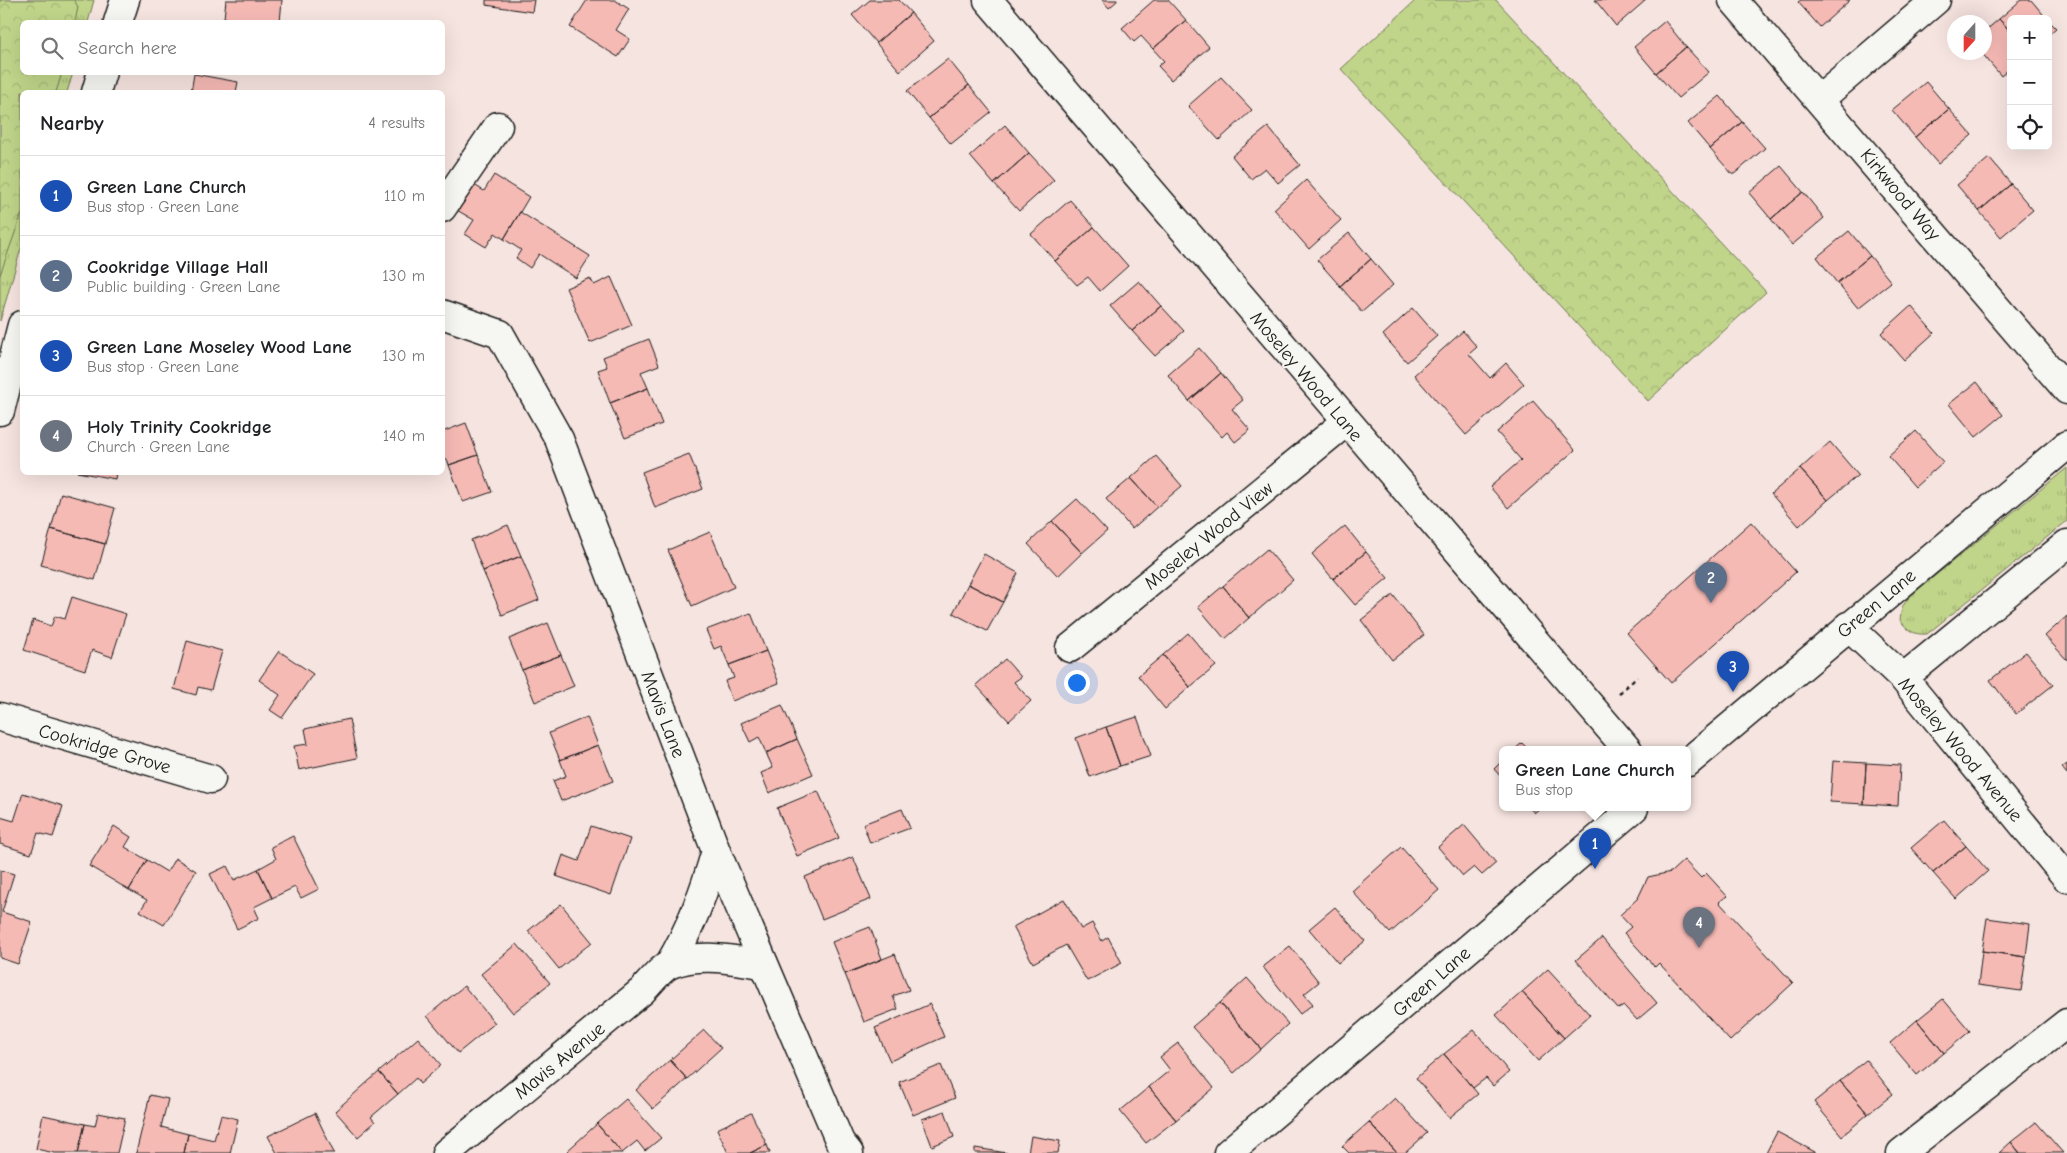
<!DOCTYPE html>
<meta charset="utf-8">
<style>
body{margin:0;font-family:"Comic Neue",sans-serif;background:#f6f6f6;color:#202124}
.controls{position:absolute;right:15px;top:15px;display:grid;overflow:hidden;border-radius:8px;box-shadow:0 5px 20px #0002}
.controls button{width:45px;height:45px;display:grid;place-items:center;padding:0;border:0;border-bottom:1px solid #e0e0e0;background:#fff;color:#202124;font:25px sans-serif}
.compass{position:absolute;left:1947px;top:15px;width:45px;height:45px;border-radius:50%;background:#fff;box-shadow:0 5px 20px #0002;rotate:201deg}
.you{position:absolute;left:1076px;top:682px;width:18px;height:18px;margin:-12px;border:4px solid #fff;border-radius:50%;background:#1a73e8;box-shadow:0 0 0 8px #1a73e833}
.badge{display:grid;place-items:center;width:32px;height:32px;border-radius:50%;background:#ea580c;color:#fff;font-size:16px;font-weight:700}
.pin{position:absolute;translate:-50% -41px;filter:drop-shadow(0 1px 2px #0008)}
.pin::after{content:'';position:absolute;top:26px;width:18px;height:15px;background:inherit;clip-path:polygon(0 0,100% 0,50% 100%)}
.popup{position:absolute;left:1499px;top:746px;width:192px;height:65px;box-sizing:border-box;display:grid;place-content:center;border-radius:8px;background:#fff;filter:drop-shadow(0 1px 4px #0005);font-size:16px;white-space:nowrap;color:#757577}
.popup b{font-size:19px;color:#202124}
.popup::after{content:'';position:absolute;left:50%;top:100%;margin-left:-10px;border:10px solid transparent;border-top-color:#fff}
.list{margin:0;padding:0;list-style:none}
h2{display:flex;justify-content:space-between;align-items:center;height:65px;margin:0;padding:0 20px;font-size:21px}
h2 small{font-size:16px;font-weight:400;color:#757577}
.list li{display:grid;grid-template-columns:32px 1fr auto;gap:15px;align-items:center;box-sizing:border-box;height:80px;padding:0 20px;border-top:1px solid #e0e0e0}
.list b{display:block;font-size:19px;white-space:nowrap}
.list p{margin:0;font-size:16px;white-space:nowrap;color:#757577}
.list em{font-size:16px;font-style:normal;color:#757577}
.icon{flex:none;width:28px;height:28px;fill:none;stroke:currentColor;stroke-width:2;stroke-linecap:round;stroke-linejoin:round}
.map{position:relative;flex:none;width:2067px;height:1153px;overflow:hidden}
.search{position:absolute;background:#fff;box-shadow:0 5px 20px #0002;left:20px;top:20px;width:425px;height:55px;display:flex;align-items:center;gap:12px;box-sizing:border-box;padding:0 18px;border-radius:8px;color:#757577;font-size:19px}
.panel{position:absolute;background:#fff;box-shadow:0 5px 20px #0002;left:20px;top:90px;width:425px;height:385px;border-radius:8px}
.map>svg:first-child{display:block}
.grass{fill:url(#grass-tufts);stroke:#6e7853}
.forest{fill:url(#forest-crowns);stroke:#6e7853}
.building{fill:#f6bab5;stroke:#1c1c1c}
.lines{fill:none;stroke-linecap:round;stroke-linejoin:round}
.minor-casing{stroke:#1c1c1c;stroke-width:31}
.path{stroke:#1c1c1c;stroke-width:3;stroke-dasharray:4 4;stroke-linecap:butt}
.minor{stroke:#f6f6f2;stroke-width:28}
.labels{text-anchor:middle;stroke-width:4;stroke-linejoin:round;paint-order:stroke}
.street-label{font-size:19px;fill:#1c1c1c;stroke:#f6f6f2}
</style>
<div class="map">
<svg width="2067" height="1153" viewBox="0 0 2067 1153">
<defs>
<pattern id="grass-tufts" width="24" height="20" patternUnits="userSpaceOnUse" patternTransform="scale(1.25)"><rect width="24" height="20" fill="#c0d58a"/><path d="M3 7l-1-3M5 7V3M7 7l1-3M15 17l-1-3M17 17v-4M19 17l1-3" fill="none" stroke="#a4b676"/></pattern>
<pattern id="forest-crowns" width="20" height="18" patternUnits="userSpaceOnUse" patternTransform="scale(1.25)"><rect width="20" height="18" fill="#c0d58a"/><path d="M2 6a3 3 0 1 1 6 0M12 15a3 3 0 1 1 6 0" fill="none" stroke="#a4b676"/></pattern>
</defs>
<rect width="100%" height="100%" fill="#f6e4e0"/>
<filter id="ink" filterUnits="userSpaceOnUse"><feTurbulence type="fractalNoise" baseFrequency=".02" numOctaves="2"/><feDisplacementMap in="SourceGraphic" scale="10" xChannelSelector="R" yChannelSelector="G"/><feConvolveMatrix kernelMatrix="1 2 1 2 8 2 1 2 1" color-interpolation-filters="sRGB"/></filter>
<g filter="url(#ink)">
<path class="grass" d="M 0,0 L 94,0 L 88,22 L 22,22 L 22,72 L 73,73 L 67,92 L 22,92 L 22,245 L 0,321 Z
M 2067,468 L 2067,521 L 1927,634 C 1914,635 1908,631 1900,620 L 1902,607 L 1910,596 Z"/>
<path class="forest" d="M 0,0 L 74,0 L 78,7 L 75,22 L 22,22 L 22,72 L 62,73 L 56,92 L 22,92 L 22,213 L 0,275 Z
M 1416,0 L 1496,0 L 1766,292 L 1648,401 L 1341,69 Z"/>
<path class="building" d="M 226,0 L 282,0 L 280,22 L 254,22 L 224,18 Z
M 486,0 L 534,0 L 532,12 L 486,5 Z
M 587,0 L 615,0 L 629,9 L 616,30 L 630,39 L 618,57 L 570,27 Z
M 870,0 L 899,0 L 911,13 L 876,43 L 852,15 Z
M 1102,0 L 1118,0 L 1109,8 Z
M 1154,0 L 1168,0 L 1186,20 L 1153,49 L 1141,36 L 1134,42 L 1122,28 Z
M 1595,0 L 1646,0 L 1616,26 Z
M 1801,0 L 1850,0 L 1820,27 L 1798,2 Z
M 2021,0 L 2031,0 L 2047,19 L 2011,19 L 2011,32 L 1999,19 Z
M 911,13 L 934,41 L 900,71 L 876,43 Z
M 1999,19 L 2011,32 L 2011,67 L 2001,76 L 1981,52 L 1984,52 L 1984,32 Z
M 1186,20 L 1209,47 L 1171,80 L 1158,66 L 1164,61 L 1153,49 Z
M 2048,20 L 2056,28 L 2048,35 Z
M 1665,21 L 1686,47 L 1656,73 L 1634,47 Z
M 1686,47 L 1709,72 L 1678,98 L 1656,73 Z
M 948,59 L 969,85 L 929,118 L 907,91 Z
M 194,74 L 238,82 L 236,92 L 191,92 Z
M 1221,77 L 1252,110 L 1219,140 L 1188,106 Z
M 1926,82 L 1949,109 L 1915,137 L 1892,110 Z
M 969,85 L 991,112 L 951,144 L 929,118 Z
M 1720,96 L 1742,122 L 1710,149 L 1688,123 Z
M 1949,109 L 1972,135 L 1938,164 L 1915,137 Z
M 1742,122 L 1765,148 L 1733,175 L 1710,149 Z
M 1005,125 L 1029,153 L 994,184 L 970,156 Z
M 1268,127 L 1300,165 L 1278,183 L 1265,168 L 1251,179 L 1232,156 Z
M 1029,153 L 1054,180 L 1019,211 L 994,184 Z
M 1989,158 L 2011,184 L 1979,211 L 1957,185 Z
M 1781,166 L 1803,192 L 1771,219 L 1749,193 Z
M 494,175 L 529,197 L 504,239 L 495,233 L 486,247 L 465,234 L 474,220 L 455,209 L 471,183 L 484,191 Z
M 1306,180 L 1341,220 L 1309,249 L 1274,209 Z
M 2011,184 L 2033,210 L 2001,237 L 1979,211 Z
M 1803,192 L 1824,218 L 1792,245 L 1771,219 Z
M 1070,200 L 1094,227 L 1055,261 L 1031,234 Z
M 520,212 L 590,256 L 576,278 L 539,254 L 530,268 L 516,258 L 521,250 L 504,239 Z
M 1094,227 L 1128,266 L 1100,291 L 1088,277 L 1077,285 L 1055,261 Z
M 1849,231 L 1870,256 L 1837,283 L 1817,257 Z
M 1349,233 L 1371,259 L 1340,286 L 1317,260 Z
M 1870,256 L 1891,282 L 1858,308 L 1837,283 Z
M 1371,259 L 1393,285 L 1362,312 L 1340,286 Z
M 611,277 L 632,325 L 590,343 L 566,288 L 590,278 L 594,285 Z
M 1139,281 L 1161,306 L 1132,331 L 1110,306 Z
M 1161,306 L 1184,331 L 1155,356 L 1132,331 Z
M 1911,306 L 1934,333 L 1904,360 L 1881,333 Z
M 1413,308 L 1437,336 L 1407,362 L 1383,335 Z
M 1463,331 L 1477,347 L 1469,354 L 1490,378 L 1506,363 L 1524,384 L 1466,435 L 1414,375 Z
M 649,339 L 659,365 L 641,372 L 648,388 L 610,403 L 598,370 L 607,367 L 603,357 Z
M 1199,348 L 1221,373 L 1189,401 L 1168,375 Z
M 1221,373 L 1243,400 L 1232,409 L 1250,430 L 1235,442 L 1227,432 L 1222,437 L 1189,401 Z
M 1977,382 L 2003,415 L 1976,437 L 1949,404 Z
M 648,388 L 662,424 L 625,438 L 610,403 Z
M 1533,401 L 1575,450 L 1508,508 L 1490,487 L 1521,460 L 1497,432 Z
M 466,423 L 478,455 L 449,465 L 447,459 L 442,460 L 442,432 Z
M 1916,431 L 1943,462 L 1915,487 L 1888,456 Z
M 1830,442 L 1858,475 L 1828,500 L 1800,469 Z
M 689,454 L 703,489 L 655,508 L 642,472 Z
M 478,455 L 492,492 L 463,502 L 449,465 Z
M 1156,456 L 1182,486 L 1157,507 L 1131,478 Z
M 1800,469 L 1828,500 L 1799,526 L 1771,494 Z
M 77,472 L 116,472 L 115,479 Z
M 1131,478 L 1157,507 L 1132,529 L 1106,499 Z
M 61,493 L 115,508 L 105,544 L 51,529 Z
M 1077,499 L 1107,531 L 1082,553 L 1052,521 Z
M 1052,521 L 1082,553 L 1058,576 L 1028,544 Z
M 1751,522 L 1796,572 L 1671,683 L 1627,633 Z
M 508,525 L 521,556 L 483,571 L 471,540 Z
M 1345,526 L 1366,552 L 1333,579 L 1312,554 Z
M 51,529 L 105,544 L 95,580 L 41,565 Z
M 710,532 L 734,587 L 692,606 L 668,550 Z
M 1267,549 L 1293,580 L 1249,618 L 1223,586 Z
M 1366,552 L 1388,578 L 1355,605 L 1333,579 Z
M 984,554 L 1018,573 L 1003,602 L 968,584 Z
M 521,556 L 539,600 L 502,615 L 483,571 Z
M 968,584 L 1003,602 L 987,631 L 953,613 Z
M 1223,586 L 1249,618 L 1225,639 L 1198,607 Z
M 1393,595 L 1424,635 L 1392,660 L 1361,620 Z
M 72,597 L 126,614 L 112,657 L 92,650 L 85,670 L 24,650 L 33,620 L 51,626 L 55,616 L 65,619 Z
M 751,613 L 766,651 L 729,665 L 721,646 L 714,649 L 706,630 Z
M 2067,616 L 2067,660 L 2045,636 Z
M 548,623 L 561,655 L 522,670 L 509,639 Z
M 1188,633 L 1216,666 L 1190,687 L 1163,655 Z
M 187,641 L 222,651 L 211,690 L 198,687 L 196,695 L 174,689 Z
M 279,651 L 313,674 L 282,718 L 270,710 L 280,695 L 259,680 Z
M 766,651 L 779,683 L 732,701 L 725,681 L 734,678 L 729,665 Z
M 2026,652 L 2053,685 L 2016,714 L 1990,680 Z
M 561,655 L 574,686 L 535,702 L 522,670 Z
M 1163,655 L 1190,687 L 1165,709 L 1138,676 Z
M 1005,659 L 1021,677 L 1014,682 L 1031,701 L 1009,721 L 976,685 Z
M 782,705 L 797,739 L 766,753 L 759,737 L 750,742 L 741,723 Z
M 587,717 L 598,745 L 560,760 L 549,733 Z
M 1137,717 L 1151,756 L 1120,766 L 1106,727 Z
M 349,719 L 357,758 L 299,770 L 294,746 L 308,744 L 305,729 Z
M 1106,727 L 1120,766 L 1090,777 L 1076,738 Z
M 797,739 L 813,774 L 769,793 L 761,773 L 773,768 L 766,753 Z
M 1522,743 L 1529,750 L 1514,750 Z
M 598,745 L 613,781 L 561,801 L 553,781 L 566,776 L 560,760 Z
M 1502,761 L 1502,778 L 1494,769 Z
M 1833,761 L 1866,763 L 1864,804 L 1830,802 Z
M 1866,763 L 1900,765 L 1898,806 L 1864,804 Z
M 2067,764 L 2067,774 L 2062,768 Z
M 818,791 L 839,838 L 797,856 L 777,808 Z
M 23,793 L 63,806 L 53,837 L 38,833 L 31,854 L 0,844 L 0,817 L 14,821 Z
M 1530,808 L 1540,808 L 1534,813 Z
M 902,809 L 910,828 L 870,843 L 863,824 Z
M 1944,820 L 1966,846 L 1933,873 L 1911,848 Z
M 1464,825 L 1496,863 L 1482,875 L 1474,867 L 1463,876 L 1438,847 Z
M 114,826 L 131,837 L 125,847 L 147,860 L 129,890 L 89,866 Z
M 591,826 L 630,839 L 611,895 L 556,876 L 563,855 L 579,861 Z
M 293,836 L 319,889 L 301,898 L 295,887 L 272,898 L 258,869 L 276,859 L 271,847 Z
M 1966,846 L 1988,871 L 1956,899 L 1933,873 Z
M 1401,847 L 1439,890 L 1390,933 L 1352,891 Z
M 853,857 L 871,899 L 822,919 L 805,877 Z
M 175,858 L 196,871 L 164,925 L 140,911 L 147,900 L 129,890 L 147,860 L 167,872 Z
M 1684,860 L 1701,878 L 1706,873 L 1727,896 L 1719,902 L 1793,983 L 1730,1041 L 1659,963 L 1655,967 L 1624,933 L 1631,927 L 1620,915 L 1638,898 L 1648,877 L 1671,872 Z
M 227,866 L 234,880 L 258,869 L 272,898 L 254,907 L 259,918 L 237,929 L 210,874 Z
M 0,870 L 14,874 L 2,912 L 32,922 L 18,964 L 0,958 Z
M 1064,899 L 1081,929 L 1092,923 L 1102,941 L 1108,937 L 1122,963 L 1087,981 L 1066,945 L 1033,963 L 1013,927 Z
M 561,904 L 592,942 L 559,969 L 528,931 Z
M 1335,907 L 1365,941 L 1338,963 L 1309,929 Z
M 1987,918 L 2030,924 L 2026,957 L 1982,951 Z
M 870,927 L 882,959 L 845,974 L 832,942 Z
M 1602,938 L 1657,1003 L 1637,1020 L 1624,1006 L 1618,1009 L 1576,960 Z
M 517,944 L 550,983 L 513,1013 L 481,974 Z
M 1290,946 L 1319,982 L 1304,994 L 1313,1004 L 1300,1014 L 1263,967 Z
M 1982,951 L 2026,957 L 2021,991 L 1978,985 Z
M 895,954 L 909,990 L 893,996 L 898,1009 L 864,1022 L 845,974 Z
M 1548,969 L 1590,1015 L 1564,1038 L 1522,992 Z
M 1247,978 L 1288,1024 L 1261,1049 L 1220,1003 Z
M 464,986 L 495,1023 L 458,1053 L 427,1016 Z
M 1522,992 L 1564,1038 L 1538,1061 L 1496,1015 Z
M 1943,999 L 1970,1031 L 1944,1053 L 1917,1020 Z
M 1220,1003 L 1261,1049 L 1234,1073 L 1192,1027 Z
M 930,1004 L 944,1037 L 890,1061 L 875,1028 Z
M 1917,1020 L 1944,1053 L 1917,1075 L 1890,1043 Z
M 704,1030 L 721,1048 L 687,1079 L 670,1060 Z
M 1474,1030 L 1509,1072 L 1493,1086 L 1486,1078 L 1473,1088 L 1444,1054 Z
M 418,1038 L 441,1065 L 420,1084 L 416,1078 L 398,1094 L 379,1072 Z
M 1178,1043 L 1214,1088 L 1176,1120 L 1149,1087 L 1170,1070 L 1160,1057 Z
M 1444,1054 L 1478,1094 L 1449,1118 L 1416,1078 Z
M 670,1060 L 687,1079 L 653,1109 L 636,1090 Z
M 1866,1060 L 1893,1094 L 1868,1114 L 1840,1081 Z
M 941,1065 L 955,1098 L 913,1115 L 899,1082 Z
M 379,1072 L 398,1094 L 371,1117 L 375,1122 L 358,1137 L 335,1111 Z
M 1840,1081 L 1868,1114 L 1842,1136 L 1814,1102 Z
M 1149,1087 L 1176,1120 L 1146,1143 L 1120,1111 Z
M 150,1095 L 168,1099 L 161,1127 L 188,1134 L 184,1153 L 136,1153 Z
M 1395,1098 L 1427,1133 L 1405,1153 L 1397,1153 L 1369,1122 Z
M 626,1099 L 661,1138 L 645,1151 L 637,1141 L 622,1153 L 597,1124 Z
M 945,1111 L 954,1137 L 932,1146 L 922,1119 Z
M 98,1113 L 125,1118 L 117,1153 L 78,1153 L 85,1124 L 95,1126 Z
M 315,1113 L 334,1153 L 277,1153 L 268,1136 Z
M 751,1113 L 767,1145 L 750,1153 L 728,1153 L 717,1129 Z
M 43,1115 L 85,1124 L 78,1153 L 55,1153 L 36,1149 Z
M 221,1115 L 238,1119 L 230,1153 L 184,1153 L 188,1134 L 214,1140 Z
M 1369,1122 L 1397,1153 L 1349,1153 L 1342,1146 Z
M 2036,1122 L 2063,1153 L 2020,1153 L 2011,1142 Z
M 597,1124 L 622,1153 L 569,1153 L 567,1151 Z
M 1777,1132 L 1815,1152 L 1815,1153 L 1766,1153 Z
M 1031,1136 L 1060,1141 L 1058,1153 L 1028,1153 Z
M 2011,1142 L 2020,1153 L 1999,1153 Z
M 767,1145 L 770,1153 L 750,1153 Z
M 975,1148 L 1007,1153 L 975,1153 Z"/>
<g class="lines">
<defs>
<path id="minor" d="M 988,0 L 1628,750
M 1733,0 L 2067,390
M 118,22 L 125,0
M 96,92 L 102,72
M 1820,99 L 1936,0
M 442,208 L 498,126
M 442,314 L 500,334 L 559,439 L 716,851 L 840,1142 L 849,1153
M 0,411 L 22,325
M 1848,626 L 1903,678 L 2067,878
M 1070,648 L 1346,422
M 1903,678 L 2067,544
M 0,717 L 211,779
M 1688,762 L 2067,445
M 669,965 C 691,928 704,892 716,851
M 446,1153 L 642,991 C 650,983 661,968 671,964 C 699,952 734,960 764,964
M 1228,1153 L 1634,808
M 1901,1153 L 2067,1023"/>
</defs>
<use href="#minor" class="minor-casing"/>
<path class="path" d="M 1619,693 L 1637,677"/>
<use href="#minor" class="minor"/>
</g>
</g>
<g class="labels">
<g class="street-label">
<text transform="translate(1901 194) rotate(50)" y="7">Kirkwood Way</text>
<text transform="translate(1307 376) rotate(50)" y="7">Moseley Wood Lane</text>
<text transform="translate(1208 535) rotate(-39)" y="7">Moseley Wood View</text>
<text transform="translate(1876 603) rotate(-40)" y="7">Green Lane</text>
<text transform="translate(664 714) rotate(69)" y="7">Mavis Lane</text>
<text transform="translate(105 748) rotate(16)" y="7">Cookridge Grove</text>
<text transform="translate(1961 749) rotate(50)" y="7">Moseley Wood Avenue</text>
<text transform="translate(1431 981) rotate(-41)" y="7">Green Lane</text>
<text transform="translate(559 1060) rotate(-39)" y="7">Mavis Avenue</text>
</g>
</g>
</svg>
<div class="controls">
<button>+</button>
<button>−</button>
<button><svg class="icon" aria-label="locate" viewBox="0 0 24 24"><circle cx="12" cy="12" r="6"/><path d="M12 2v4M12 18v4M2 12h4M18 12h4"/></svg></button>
</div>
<svg class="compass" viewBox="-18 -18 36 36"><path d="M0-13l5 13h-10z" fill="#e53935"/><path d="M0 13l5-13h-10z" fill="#757577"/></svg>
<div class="you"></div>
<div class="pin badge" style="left:1595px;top:869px;background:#1a4fb4">1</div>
<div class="popup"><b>Green Lane Church</b>Bus stop</div>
<div class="pin badge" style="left:1711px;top:603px;background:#5c6f8a">2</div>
<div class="pin badge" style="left:1733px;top:692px;background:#1a4fb4">3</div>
<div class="pin badge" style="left:1699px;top:948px;background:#6b7280">4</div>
<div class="search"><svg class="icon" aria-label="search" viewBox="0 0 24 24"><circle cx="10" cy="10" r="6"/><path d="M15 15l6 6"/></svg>Search here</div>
<section class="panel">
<h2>Nearby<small>4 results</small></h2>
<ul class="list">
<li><span class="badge" style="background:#1a4fb4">1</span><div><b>Green Lane Church</b><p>Bus stop · Green Lane</p></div><em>110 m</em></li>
<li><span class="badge" style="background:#5c6f8a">2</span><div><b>Cookridge Village Hall</b><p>Public building · Green Lane</p></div><em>130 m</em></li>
<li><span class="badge" style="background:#1a4fb4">3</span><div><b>Green Lane Moseley Wood Lane</b><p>Bus stop · Green Lane</p></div><em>130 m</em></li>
<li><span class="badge" style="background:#6b7280">4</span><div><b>Holy Trinity Cookridge</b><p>Church · Green Lane</p></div><em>140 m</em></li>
</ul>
</section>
</div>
